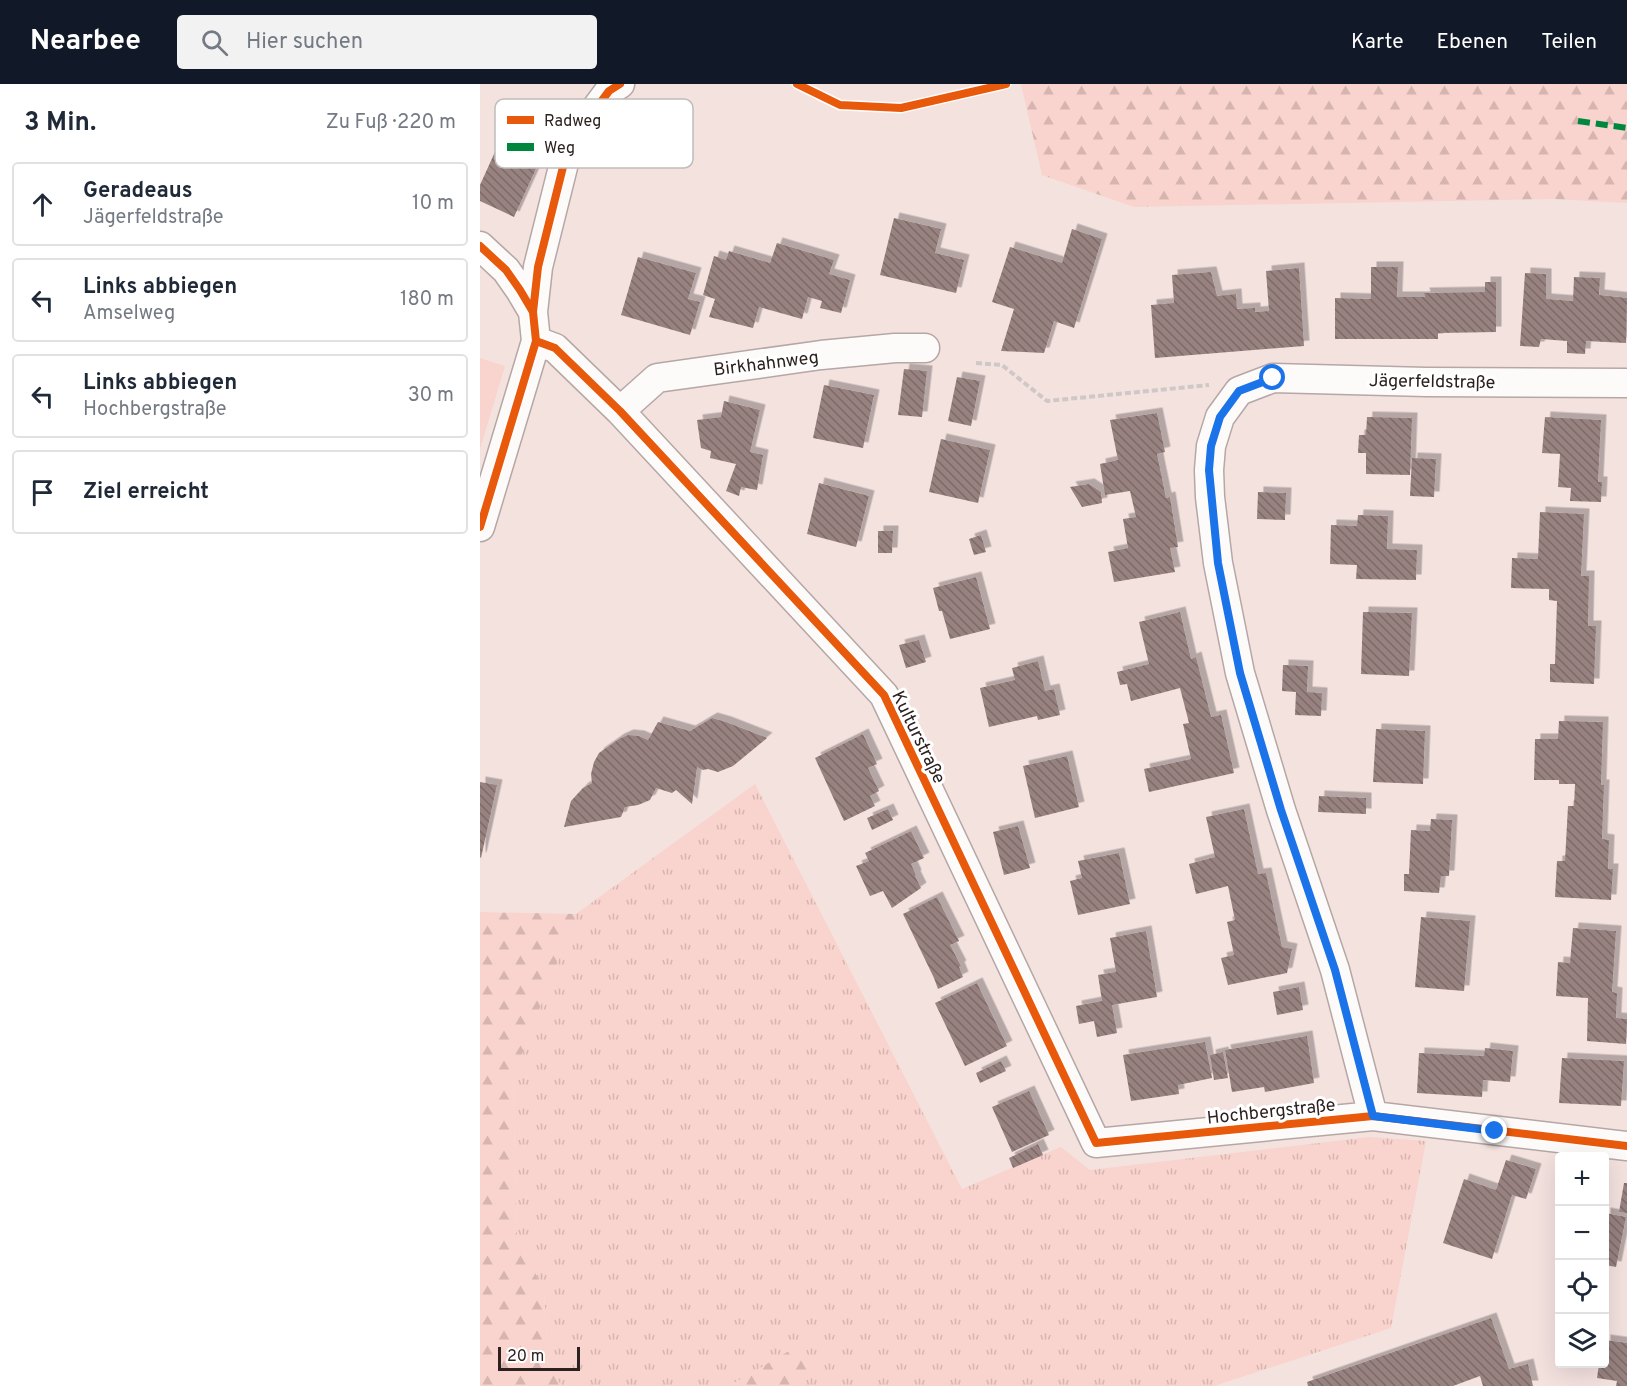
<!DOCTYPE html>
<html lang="de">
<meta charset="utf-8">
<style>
body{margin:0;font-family:Overpass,sans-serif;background:#f2f2f3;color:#1f2937}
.controls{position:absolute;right:18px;bottom:18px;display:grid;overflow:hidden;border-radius:6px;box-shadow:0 6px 24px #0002}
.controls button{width:54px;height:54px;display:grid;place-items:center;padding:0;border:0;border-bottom:2px solid #e0e1e3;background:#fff;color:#1f2937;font:30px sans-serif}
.scale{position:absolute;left:18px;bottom:15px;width:82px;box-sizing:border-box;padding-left:6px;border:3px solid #2d2120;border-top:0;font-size:16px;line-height:21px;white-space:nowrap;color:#2d2120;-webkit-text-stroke:4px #fff;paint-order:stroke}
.stop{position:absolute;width:18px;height:18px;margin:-14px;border:4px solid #1a73e8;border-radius:50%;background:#fff}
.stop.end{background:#1a73e8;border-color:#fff;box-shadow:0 2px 6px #0008}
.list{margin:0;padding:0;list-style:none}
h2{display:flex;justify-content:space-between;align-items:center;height:78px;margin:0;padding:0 24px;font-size:26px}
h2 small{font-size:20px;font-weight:400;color:#747a83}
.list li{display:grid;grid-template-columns:39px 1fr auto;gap:18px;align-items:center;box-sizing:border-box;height:84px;margin:0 12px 12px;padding:0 12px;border:2px solid #e0e1e3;border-radius:6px}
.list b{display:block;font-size:22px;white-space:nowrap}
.list p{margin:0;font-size:20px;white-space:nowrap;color:#747a83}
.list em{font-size:20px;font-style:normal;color:#747a83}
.icon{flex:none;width:33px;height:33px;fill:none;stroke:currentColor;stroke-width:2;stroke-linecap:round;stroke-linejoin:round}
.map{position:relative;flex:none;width:1147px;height:1302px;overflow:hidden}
header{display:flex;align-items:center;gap:36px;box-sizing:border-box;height:84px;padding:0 30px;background:#111827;color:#fff}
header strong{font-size:28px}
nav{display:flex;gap:33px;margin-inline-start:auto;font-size:21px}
.search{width:420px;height:54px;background:#f2f2f3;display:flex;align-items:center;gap:15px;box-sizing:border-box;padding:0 21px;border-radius:6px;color:#747a83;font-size:22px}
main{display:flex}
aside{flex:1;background:#fff}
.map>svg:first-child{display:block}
.grass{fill:url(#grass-tufts)}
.forest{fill:url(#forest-firs)}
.pitch{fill:#f9d3cd}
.building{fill:url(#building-back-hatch);filter:url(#shadow)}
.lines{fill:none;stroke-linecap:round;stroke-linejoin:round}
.minor-casing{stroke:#b5a7a5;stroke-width:31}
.path{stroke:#cec8c6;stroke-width:4;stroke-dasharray:6 3;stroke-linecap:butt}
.minor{stroke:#fdfbfa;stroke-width:28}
.quiet{stroke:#00873e;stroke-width:6;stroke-dasharray:12 6;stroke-linecap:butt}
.cycleway-casing{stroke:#fff;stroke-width:11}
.cycleway{stroke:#e8590c;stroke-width:8}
.route{stroke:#1a73e8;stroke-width:8}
.labels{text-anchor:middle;stroke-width:6;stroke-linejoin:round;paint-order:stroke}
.street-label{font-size:18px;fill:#2d2120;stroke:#fff}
.key{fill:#fff;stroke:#c0bcbc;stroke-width:1.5}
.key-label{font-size:16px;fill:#2d2120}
</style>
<header>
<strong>Nearbee</strong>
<div class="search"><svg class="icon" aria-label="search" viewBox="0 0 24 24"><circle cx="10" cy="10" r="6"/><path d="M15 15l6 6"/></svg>Hier suchen</div>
<nav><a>Karte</a><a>Ebenen</a><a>Teilen</a></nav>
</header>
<main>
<aside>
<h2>3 Min.<small>Zu Fuß · 220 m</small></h2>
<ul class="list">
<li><svg class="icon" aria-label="ahead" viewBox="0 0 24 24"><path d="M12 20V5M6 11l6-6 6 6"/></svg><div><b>Geradeaus</b><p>Jägerfeldstraße</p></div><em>10 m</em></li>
<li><svg class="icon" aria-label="left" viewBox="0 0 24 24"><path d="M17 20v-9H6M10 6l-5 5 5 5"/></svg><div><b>Links abbiegen</b><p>Amselweg</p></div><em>180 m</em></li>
<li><svg class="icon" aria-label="left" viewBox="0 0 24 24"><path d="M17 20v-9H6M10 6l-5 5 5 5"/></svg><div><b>Links abbiegen</b><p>Hochbergstraße</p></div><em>30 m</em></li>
<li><svg class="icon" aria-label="arrive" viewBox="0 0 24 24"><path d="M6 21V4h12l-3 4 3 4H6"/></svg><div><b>Ziel erreicht</b></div></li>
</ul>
</aside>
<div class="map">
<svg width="1147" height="1302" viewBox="0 0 1147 1302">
<defs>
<pattern id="grass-tufts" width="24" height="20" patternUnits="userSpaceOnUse" patternTransform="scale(1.5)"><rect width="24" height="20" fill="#f9d3cd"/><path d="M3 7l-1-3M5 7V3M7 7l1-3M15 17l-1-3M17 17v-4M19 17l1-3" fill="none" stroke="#d6b5b0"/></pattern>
<pattern id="forest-firs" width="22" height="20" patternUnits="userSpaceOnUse" patternTransform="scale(1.5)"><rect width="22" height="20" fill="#f9d3cd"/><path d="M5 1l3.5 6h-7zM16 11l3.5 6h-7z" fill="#d6b5b0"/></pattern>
<pattern id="building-back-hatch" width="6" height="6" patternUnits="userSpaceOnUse" patternTransform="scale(1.5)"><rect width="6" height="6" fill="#988280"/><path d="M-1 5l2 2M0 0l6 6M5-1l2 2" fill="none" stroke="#7c6a68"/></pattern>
<filter id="shadow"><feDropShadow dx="5.5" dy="-5.5" stdDeviation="0" flood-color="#0004"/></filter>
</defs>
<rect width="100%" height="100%" fill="#f4e2df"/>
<path class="grass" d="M 275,700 L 482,1105 L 581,1063 L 610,1086 L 889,1053 L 946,1057 L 911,1244 L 734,1302 L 326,1302 L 326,1258 L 249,1302 L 82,1302 L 69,1286 L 64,1207 L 37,1151 L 33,993 L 96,830 Z"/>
<path class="forest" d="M 541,0 L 1147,0 L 1147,119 L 1074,115 L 654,123 L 562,91 Z
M 0,828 L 96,830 L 33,993 L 37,1151 L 64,1207 L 69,1285 L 82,1302 L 0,1302 Z
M 326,1257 L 326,1302 L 249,1302 Z"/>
<path class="pitch" d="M 0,274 L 25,282 L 0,365 Z"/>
<path class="building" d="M 39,44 L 65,55 L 55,76 L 59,78 L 34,133 L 0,117 L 0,101 L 19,59 L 29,64 Z
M 414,134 L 461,145 L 455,169 L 484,176 L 476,209 L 400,191 Z
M 592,145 L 622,155 L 594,244 L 574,237 L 564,269 L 521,267 L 534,225 L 512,218 L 530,163 L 582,179 Z
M 297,159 L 354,176 L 349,190 L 370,196 L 361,229 L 340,224 L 342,217 L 328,213 L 322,235 L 279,223 L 273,244 L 229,233 L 235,215 L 223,211 L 234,172 L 246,176 L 249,167 L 290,179 Z
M 158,173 L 216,189 L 208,215 L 220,218 L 210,251 L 141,231 Z
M 891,183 L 918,183 L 917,213 L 945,213 L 944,209 L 1005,208 L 1005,198 L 1016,198 L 1016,248 L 958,249 L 958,255 L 855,255 L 855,214 L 891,215 Z
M 819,184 L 824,262 L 675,274 L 671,221 L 694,219 L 692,191 L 731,188 L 737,212 L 756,210 L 757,225 L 775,224 L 775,228 L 789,227 L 786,187 Z
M 1045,189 L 1066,190 L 1066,215 L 1093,217 L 1094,193 L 1120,194 L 1119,211 L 1147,214 L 1146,259 L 1106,257 L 1105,270 L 1087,269 L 1087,257 L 1061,255 L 1059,263 L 1040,262 Z
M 424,285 L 447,287 L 442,333 L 418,331 Z
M 477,293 L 500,297 L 491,342 L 468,337 Z
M 344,301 L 394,311 L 383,364 L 333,354 Z
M 244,317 L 280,326 L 270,368 L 283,371 L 277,406 L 261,403 L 259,412 L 246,407 L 256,380 L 230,374 L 231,367 L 221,364 L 217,336 L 241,333 Z
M 677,329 L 685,368 L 677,370 L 686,414 L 690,413 L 698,463 L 690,464 L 695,488 L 634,498 L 628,468 L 648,464 L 643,435 L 656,433 L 650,407 L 625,411 L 620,380 L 638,376 L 630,336 Z
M 887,333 L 932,334 L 930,391 L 886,390 L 886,369 L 878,369 L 879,351 L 886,351 Z
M 1065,333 L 1121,336 L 1118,398 L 1122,398 L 1121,418 L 1090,417 L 1091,404 L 1078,403 L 1080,370 L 1062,369 Z
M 461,355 L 510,366 L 498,419 L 449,408 Z
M 932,374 L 956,375 L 954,413 L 930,412 Z
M 339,399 L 389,412 L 376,463 L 327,450 Z
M 609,400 L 621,408 L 622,419 L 602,423 L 590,403 Z
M 778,408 L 806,409 L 805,436 L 777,435 Z
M 1060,428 L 1104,430 L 1101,492 L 1109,492 L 1108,542 L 1116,542 L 1114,600 L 1070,598 L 1070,580 L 1075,580 L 1077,517 L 1069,516 L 1069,505 L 1031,504 L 1032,474 L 1058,475 Z
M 878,431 L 908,432 L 907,465 L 937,466 L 936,496 L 876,495 L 877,481 L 850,480 L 851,441 L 877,442 Z
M 398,447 L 413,447 L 412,469 L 398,469 Z
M 501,451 L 506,468 L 494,471 L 489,455 Z
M 496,493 L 510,545 L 470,555 L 462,527 L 459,527 L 453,504 Z
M 700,528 L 711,575 L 716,573 L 731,633 L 741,631 L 754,689 L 669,708 L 664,685 L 711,675 L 703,640 L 709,639 L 700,604 L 651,617 L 647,600 L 640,601 L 637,588 L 669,580 L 659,538 Z
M 883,528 L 932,529 L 929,592 L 881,590 Z
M 439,556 L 446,578 L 426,584 L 419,561 Z
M 558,577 L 565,607 L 574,605 L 580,631 L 558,636 L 557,632 L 509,643 L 500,604 L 535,596 L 532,584 Z
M 803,581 L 828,582 L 827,608 L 842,609 L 841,632 L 815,631 L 816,608 L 802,607 Z
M 232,634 L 246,638 L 287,654 L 253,682 L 238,688 L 228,685 L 223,686 L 217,683 L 212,720 L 196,706 L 192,709 L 176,704 L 170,716 L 158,721 L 145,723 L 141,733 L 84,743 L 91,717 L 103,704 L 112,699 L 111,690 L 114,678 L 119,669 L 139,655 L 148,651 L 159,652 L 168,656 L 178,638 L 210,647 Z
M 1079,637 L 1123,638 L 1121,701 L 1124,701 L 1122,755 L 1129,756 L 1128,785 L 1133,785 L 1131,816 L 1075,813 L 1077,777 L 1085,777 L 1088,722 L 1094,722 L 1095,700 L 1079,700 L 1079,696 L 1054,696 L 1055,655 L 1078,655 Z
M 896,645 L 945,647 L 943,700 L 893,698 Z
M 383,650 L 397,680 L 388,684 L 399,707 L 390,712 L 395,722 L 364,737 L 335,674 Z
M 587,672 L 599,723 L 555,734 L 543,682 Z
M 0,698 L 17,701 L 1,774 L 0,773 Z
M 839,712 L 886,714 L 886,730 L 838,728 Z
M 408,725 L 413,736 L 392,746 L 387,734 Z
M 764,725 L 778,790 L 786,789 L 802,863 L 812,865 L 807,889 L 748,901 L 741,874 L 754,871 L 747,838 L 755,836 L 748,802 L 716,810 L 709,780 L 735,773 L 726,733 Z
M 951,735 L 972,736 L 969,792 L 961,792 L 959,809 L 924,807 L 924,790 L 929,790 L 931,746 L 950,747 Z
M 538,742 L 550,784 L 524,791 L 513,748 Z
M 431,747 L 444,774 L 431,780 L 436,791 L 435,792 L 441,804 L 412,824 L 403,807 L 390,812 L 376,782 L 389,777 L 385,769 Z
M 639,769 L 650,820 L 598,831 L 590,797 L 602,794 L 598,777 Z
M 457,813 L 479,857 L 470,861 L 481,882 L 479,883 L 483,893 L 458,905 L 454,894 L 423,830 Z
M 941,833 L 990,837 L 984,907 L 935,903 Z
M 1093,844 L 1136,847 L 1132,908 L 1137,909 L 1136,934 L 1147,935 L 1146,960 L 1107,957 L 1108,914 L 1076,912 L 1078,878 L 1090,879 Z
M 666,847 L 677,913 L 632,921 L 637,949 L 617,953 L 614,937 L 599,940 L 596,922 L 622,917 L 618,891 L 636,888 L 630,854 Z
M 497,899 L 527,962 L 485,982 L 455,919 Z
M 819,903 L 823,926 L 797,931 L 793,908 Z
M 827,952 L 834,999 L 785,1008 L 784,1003 L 752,1008 L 745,966 Z
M 725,958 L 732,994 L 698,1001 L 699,1010 L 651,1017 L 643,971 Z
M 1005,964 L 1033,967 L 1030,998 L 1003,996 L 1002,1013 L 937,1009 L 939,969 L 1004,972 Z
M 743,968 L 748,994 L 734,996 L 730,971 Z
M 1082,974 L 1144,977 L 1141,1022 L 1079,1019 Z
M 521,977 L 526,987 L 500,999 L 496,989 Z
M 549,1007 L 569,1051 L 532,1068 L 512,1023 Z
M 558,1060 L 563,1071 L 533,1084 L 529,1074 Z
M 1026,1076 L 1056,1085 L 1046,1115 L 1032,1111 L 1012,1175 L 963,1159 L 984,1095 L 1016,1106 Z
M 1144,1099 L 1147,1099 L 1147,1129 L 1139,1128 Z
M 1125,1129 L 1146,1133 L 1136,1183 L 1125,1181 Z
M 1011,1234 L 1029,1285 L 1048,1280 L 1053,1302 L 1003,1302 L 1000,1292 L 973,1302 L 828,1302 L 827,1298 Z
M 1125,1256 L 1147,1259 L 1147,1302 L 1136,1302 L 1137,1297 L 1117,1294 L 1119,1280 L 1125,1280 Z"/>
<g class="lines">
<defs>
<path id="minor" d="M 0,162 L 26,186 L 40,206 L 53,228
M 56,257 L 75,264 L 140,327 L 404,611 L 616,1059 L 893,1032 L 1147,1062
M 140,327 L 177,294 L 341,271 L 415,264 L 445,264
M 0,443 L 56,257 L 53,228 L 58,183 L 85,75 L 106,38 L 129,7 L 140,0
M 893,1032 L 855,886 L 801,726 L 760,589 L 738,479 L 730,413 L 729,386 L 731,362 L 740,333 L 759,307 L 793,294 L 946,298 L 1147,299"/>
</defs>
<use href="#minor" class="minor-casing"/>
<path class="path" d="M 496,279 L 522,281 L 567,317 L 729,301"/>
<use href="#minor" class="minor"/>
<path class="quiet" d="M 1098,37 L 1147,44"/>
<defs>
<path id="cycleway" d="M 317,0 L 360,21 L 421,24 L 526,0
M 0,162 L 26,186 L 40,206 L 53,228
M 56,257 L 75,264 L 140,327 L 404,611 L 616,1059 L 893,1032 L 1147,1062
M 0,443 L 56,257 L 53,228 L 58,183 L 85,75 L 106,38 L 129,7 L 140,0"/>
</defs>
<use href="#cycleway" class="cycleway-casing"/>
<use href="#cycleway" class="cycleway"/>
</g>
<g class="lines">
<path class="route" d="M 793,294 L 759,307 L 740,333 L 731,362 L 729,386 L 738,479 L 760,589 L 801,726 L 855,886 L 893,1032 L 1015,1047"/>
</g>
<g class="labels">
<g class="street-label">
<text transform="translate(286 279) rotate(-7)" y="6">Birkhahnweg</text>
<text transform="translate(952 297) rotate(1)" y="6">Jägerfeldstraße</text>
<text transform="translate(439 653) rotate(64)" y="6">Kulturstraße</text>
<text transform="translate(791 1027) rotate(-6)" y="6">Hochbergstraße</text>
</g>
</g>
<rect x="15" y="15" width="198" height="69" rx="9" class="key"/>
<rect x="27" y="32" width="27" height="8" fill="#e8590c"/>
<rect x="27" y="59" width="27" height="8" fill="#00873e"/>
<g class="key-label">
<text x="64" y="42">Radweg</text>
<text x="64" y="69">Weg</text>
</g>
</svg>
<div class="controls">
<button>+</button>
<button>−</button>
<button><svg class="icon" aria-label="locate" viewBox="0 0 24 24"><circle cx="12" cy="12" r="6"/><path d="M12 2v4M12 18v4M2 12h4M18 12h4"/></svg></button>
<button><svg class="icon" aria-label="layers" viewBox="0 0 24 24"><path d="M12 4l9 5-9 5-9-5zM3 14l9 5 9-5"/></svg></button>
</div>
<div class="scale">20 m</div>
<div class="stop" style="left:793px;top:294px"></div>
<div class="stop end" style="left:1015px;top:1047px"></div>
</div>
</main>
